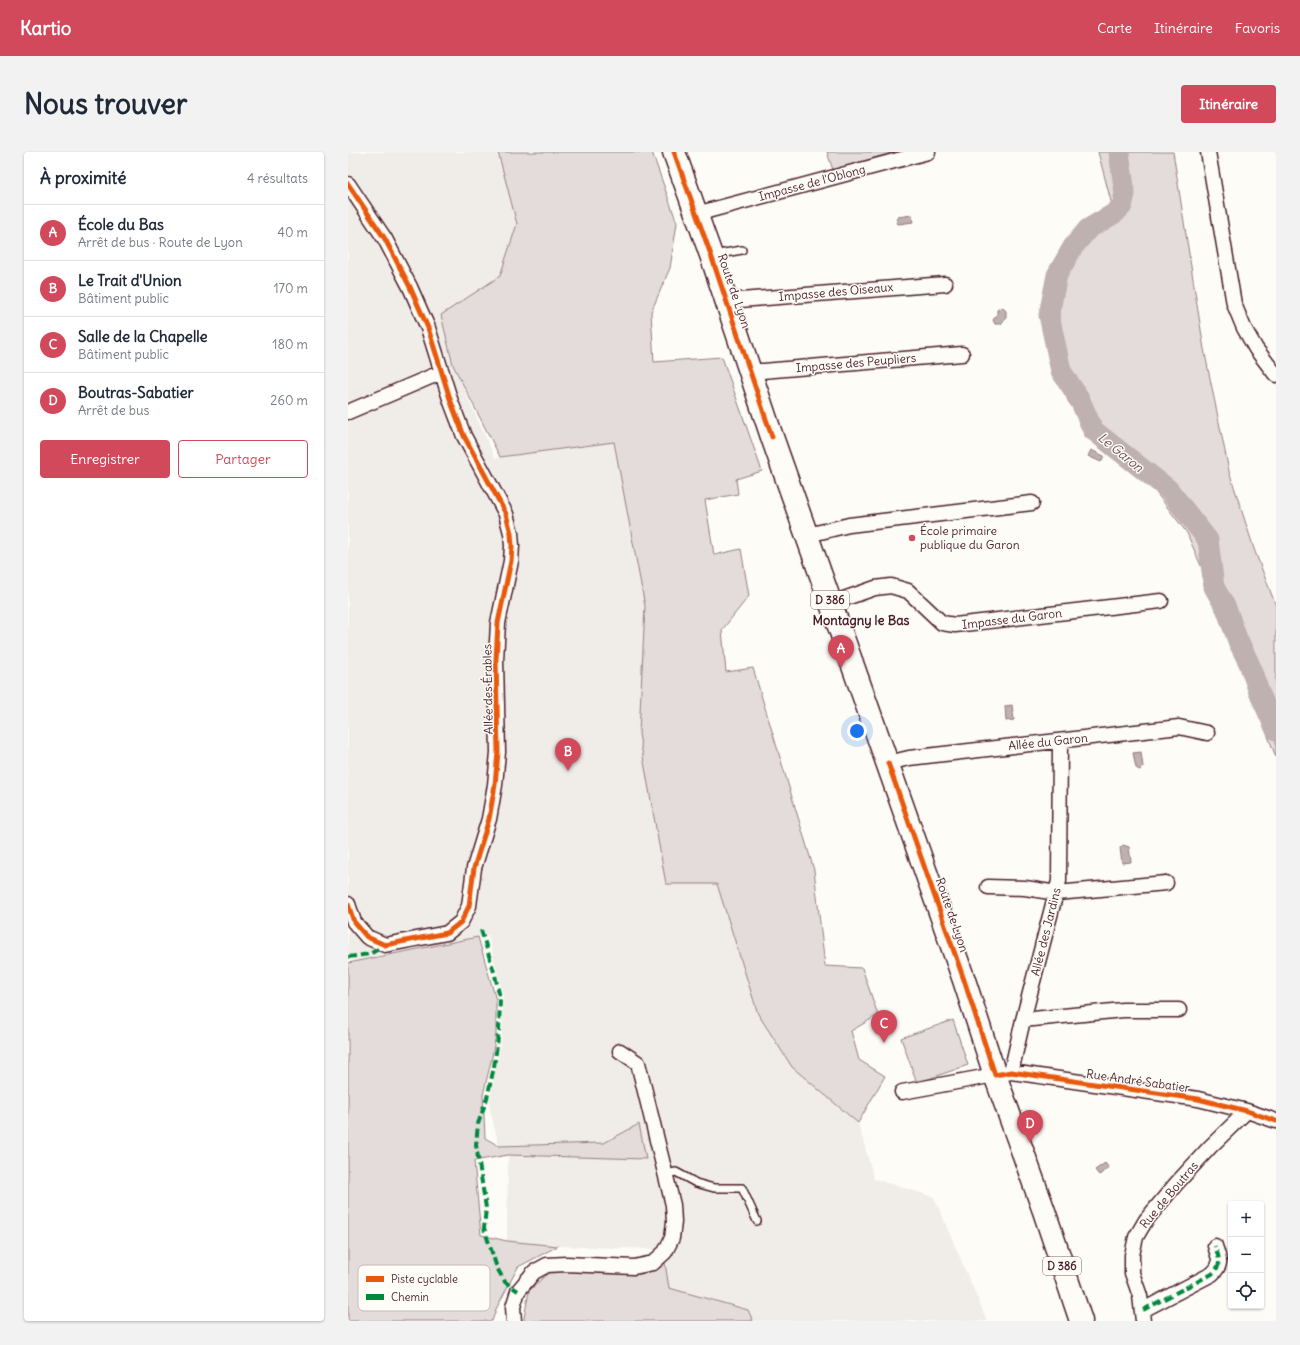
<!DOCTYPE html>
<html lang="fr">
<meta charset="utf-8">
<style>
body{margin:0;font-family:Delius,sans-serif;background:#f2f2f3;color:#1f2937}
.controls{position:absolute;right:12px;bottom:12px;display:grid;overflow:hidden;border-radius:4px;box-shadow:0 1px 3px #0004}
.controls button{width:36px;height:36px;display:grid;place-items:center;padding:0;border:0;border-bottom:1px solid #e0e1e3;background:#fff;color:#1f2937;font:20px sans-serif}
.you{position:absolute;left:509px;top:579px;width:14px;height:14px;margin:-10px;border:3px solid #fff;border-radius:50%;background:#1a73e8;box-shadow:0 0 0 6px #1a73e833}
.badge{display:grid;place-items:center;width:26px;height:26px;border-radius:50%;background:#d1495b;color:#fff;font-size:13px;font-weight:700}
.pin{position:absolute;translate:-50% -33px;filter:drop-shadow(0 1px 2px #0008)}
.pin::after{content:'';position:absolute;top:21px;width:14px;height:12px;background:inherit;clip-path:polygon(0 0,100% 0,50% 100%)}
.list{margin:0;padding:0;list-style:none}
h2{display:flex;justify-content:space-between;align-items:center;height:52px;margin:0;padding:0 16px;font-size:17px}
h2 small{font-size:13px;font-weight:400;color:#747a83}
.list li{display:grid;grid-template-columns:26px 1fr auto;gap:12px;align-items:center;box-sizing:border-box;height:56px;padding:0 16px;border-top:1px solid #e0e1e3}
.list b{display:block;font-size:15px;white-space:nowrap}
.list p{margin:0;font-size:13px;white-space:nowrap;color:#747a83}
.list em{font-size:13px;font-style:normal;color:#747a83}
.actions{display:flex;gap:8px;padding:12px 16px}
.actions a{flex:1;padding:9px 0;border:1px solid #d1495b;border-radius:4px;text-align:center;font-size:14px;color:#d1495b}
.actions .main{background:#d1495b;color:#fff}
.icon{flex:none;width:22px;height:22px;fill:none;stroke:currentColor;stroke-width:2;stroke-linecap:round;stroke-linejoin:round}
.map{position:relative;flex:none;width:928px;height:1169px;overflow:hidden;border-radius:4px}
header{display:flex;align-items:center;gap:24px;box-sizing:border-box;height:56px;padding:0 20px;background:#d1495b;color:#fff}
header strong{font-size:19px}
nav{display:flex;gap:22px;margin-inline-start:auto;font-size:14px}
.intro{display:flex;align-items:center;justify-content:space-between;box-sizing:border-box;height:96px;padding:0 24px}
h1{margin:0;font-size:28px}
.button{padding:10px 18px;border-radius:4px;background:#d1495b;color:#fff;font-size:14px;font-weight:700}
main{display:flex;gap:24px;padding:0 24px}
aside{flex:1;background:#fff;border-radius:4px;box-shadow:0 1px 3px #0004}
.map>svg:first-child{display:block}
.built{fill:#f0ece8}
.green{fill:#e3dcda;stroke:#967e82}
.water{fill:#c0b1b1;stroke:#91777b}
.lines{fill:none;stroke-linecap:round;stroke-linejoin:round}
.river{stroke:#c0b1b1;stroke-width:21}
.service-casing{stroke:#4a1f2b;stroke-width:10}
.minor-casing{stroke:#4a1f2b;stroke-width:17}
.primary-casing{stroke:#4a1f2b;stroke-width:25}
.service{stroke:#fdfcf7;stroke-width:7}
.minor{stroke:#fdfcf7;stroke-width:14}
.primary{stroke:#fdfcf7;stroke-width:22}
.quiet{stroke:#00873e;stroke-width:4;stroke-dasharray:8 4;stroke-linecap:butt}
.cycleway-casing{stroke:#fdfcf7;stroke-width:8}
.cycleway{stroke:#e8590c;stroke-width:5}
.poi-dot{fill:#d1495b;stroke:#fdfcf7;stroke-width:1.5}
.labels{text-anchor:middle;stroke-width:3;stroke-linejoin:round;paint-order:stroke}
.shield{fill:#fdfcf7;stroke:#806168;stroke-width:1}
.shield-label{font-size:11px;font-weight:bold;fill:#4a1f2b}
.street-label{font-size:12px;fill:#4a1f2b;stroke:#fdfcf7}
.poi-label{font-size:12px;fill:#4a1f2b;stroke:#fdfcf7;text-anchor:start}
.water-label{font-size:13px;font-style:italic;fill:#73525a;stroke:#fdfcf7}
.neighbourhood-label{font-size:13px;font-weight:bold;fill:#4a1f2b;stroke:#fdfcf7}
.key{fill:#fdfcf7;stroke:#c7baba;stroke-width:1}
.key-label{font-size:11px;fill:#4a1f2b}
</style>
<header>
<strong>Kartio</strong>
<nav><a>Carte</a><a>Itinéraire</a><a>Favoris</a></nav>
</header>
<div class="intro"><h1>Nous trouver</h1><a class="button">Itinéraire</a></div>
<main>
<aside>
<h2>À proximité<small>4 résultats</small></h2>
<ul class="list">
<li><span class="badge">A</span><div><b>École du Bas</b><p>Arrêt de bus · Route de Lyon</p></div><em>40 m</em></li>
<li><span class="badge">B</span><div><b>Le Trait d'Union</b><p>Bâtiment public</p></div><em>170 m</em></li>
<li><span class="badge">C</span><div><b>Salle de la Chapelle</b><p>Bâtiment public</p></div><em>180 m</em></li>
<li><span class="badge">D</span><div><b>Boutras-Sabatier</b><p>Arrêt de bus</p></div><em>260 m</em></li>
</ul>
<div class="actions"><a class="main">Enregistrer</a><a>Partager</a></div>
</aside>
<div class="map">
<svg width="928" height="1169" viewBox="0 0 928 1169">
<rect width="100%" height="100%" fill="#fdfcf7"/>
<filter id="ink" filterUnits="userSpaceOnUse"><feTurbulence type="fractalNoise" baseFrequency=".025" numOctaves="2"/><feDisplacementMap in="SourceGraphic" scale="8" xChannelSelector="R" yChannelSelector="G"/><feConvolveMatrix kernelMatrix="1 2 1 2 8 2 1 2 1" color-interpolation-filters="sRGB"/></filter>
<g filter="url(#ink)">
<path class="built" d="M 0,0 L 150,0 L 169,72 L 152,124 L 93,164 L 105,213 L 147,306 L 266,290 L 297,454 L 291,582 L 369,732 L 410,862 L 444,915 L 510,971 L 526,1027 L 586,1045 L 639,1169 L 406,1169 L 400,1158 L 321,1136 L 317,1111 L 304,1097 L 210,1094 L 159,1089 L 160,1003 L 298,1007 L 291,972 L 256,991 L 151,994 L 141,953 L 154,884 L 155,843 L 140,783 L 7,810 L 5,802 L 0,803 Z"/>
<path class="green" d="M 150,0 L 304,0 L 329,71 L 322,116 L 303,160 L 306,210 L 374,205 L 414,319 L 388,327 L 390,342 L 357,348 L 366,403 L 393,397 L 401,444 L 374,478 L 378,520 L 405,516 L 466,718 L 477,814 L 514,816 L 530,863 L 503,879 L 511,908 L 537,924 L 510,971 L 444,915 L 410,862 L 369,732 L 318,732 L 291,582 L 297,454 L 266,290 L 152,305 L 105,213 L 93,163 L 152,124 L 169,72 Z
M 479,0 L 546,0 L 485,18 Z
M 750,0 L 825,0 L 856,197 L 881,319 L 906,397 L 928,454 L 928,605 L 867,447 L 839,381 L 797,326 L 743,282 L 720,249 L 705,208 L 695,160 L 708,115 L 731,78 L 765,57 Z
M 130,785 L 148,848 L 148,882 L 144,905 L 135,943 L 137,986 L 151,994 L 256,991 L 291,972 L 298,1007 L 160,1003 L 126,1009 L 133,1083 L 159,1089 L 210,1094 L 170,1115 L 148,1157 L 144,1169 L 0,1169 L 0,811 Z
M 605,868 L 620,913 L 569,931 L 553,886 Z
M 317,1111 L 321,1136 L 400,1158 L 405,1169 L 176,1169 L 176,1166 L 181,1139 L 203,1118 L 247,1119 L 293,1122 Z"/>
<path class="water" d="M 564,63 L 565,70 L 551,72 L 548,71 L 550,65 Z
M 654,155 L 658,159 L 658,165 L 653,172 L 647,172 L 645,168 L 649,163 L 649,158 Z
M 743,298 L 756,304 L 753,310 L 740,304 Z
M 664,553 L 666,568 L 658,569 L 657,554 Z
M 793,600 L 795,615 L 792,618 L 788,616 L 785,601 Z
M 775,693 L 781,695 L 783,710 L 774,711 L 772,696 Z
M 757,1011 L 761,1016 L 751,1023 L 747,1018 Z"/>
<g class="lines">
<path class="river" d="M 771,0 L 777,42 L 774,54 L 767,61 L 740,77 L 725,95 L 709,123 L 701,163 L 713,219 L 731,246 L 745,278 L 820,337 L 860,388 L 866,435 L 878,456 L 890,489 L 901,511 L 911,540 L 928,578"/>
<defs>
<path id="service" d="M 365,103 L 394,98
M 317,1022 L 328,1020 L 348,1031 L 366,1036 L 394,1036 L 409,1069"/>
<path id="minor" d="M 860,0 L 886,152 L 896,176 L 908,197 L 928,223
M 0,32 L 37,87 L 62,135 L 80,176 L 103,250 L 116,284 L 158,362 L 163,381 L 164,394 L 163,409 L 150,471 L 148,508 L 150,600 L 147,633 L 141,667 L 126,716 L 121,754 L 113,770 L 99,781 L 37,793 L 19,785 L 6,770 L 0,752
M 348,62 L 580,0
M 379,149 L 597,132
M 402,220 L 614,202
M 0,260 L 94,220
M 460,383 L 501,373 L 684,351
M 484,451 L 527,436 L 543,434 L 560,439 L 594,471 L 607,473 L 813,449
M 540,611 L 561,606 L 831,575 L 859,581
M 640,735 L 677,736 L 709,741 L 818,731
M 675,868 L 775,858 L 831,858
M 663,920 L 675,868 L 711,729 L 712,589
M 554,940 L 663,920 L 850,947 L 899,959 L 928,969
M 795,1158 L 864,1122 C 875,1112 871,1107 867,1094
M 166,1169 L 165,1155 L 170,1139 L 186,1120 L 199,1113 L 218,1112 L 286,1115 L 305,1111 L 317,1100 L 324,1086 L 326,1070 L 325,1053 L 290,911 L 272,899
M 795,1169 L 792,1144 L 784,1121 L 784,1103 L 788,1085 L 798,1068 L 828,1032 L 862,995 L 899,959"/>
<path id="primary" d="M 326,0 L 363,103 L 424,285 L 616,828 L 647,923 L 696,1059 L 733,1169"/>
</defs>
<use href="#service" class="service-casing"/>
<use href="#minor" class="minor-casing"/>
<use href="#primary" class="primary-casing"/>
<use href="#service" class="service"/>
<use href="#minor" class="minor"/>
<use href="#primary" class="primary"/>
<path class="quiet" d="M 133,778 L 147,823 L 152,846 L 151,878 L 146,915 L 139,946 L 130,972 L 128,993 L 138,1056 L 136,1076 L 149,1116 L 157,1130 L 170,1139
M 0,805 L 22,802 L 37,793
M 795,1158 L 864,1122 C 875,1112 871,1107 867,1094"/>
<defs>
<path id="cycleway" d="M 326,0 L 363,103 L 424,285
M 0,32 L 37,87 L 62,135 L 80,176 L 103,250 L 116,284 L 158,362 L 163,381 L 164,394 L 163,409 L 150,471 L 148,508 L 150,600 L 147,633 L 141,667 L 126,716 L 121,754 L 113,770 L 99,781 L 37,793 L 19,785 L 6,770 L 0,752
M 540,611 L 616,828 L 647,923 L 663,920 L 850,947 L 899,959 L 928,969"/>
</defs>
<use href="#cycleway" class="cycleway-casing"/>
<use href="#cycleway" class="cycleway"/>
</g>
</g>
<circle class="poi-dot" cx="564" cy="386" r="4"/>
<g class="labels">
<g class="shield">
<rect x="463" y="439" width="38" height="18" rx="3"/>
<rect x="695" y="1105" width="38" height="18" rx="3"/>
</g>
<g class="shield-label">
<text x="482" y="452">D 386</text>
<text x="714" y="1118">D 386</text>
</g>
<g class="street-label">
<text transform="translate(464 31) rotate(-15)" y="4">Impasse de l'Oblong</text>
<text transform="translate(386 139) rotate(71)" y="4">Route de Lyon</text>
<text transform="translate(488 140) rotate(-5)" y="4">Impasse des Oiseaux</text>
<text transform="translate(508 211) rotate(-5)" y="4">Impasse des Peupliers</text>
<text transform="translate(664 467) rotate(-7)" y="4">Impasse du Garon</text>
<text transform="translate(140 537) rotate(-91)" y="4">Allée des Érables</text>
<text transform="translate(700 590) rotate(-6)" y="4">Allée du Garon</text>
<text transform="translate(604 763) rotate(71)" y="4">Route de Lyon</text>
<text transform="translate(698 780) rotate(-76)" y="4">Allée des Jardins</text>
<text transform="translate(790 929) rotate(8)" y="4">Rue André Sabatier</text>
<text transform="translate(821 1043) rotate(-50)" y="4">Rue de Boutras</text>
</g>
<g class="poi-label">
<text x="572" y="383">École primaire<tspan x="572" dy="14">publique du Garon</tspan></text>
</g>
<g class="water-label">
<text transform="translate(773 300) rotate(39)" y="5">Le Garon</text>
</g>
<g class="neighbourhood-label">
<text x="513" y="473">Montagny le Bas</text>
</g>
</g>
<rect x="10" y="1113" width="132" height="46" rx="6" class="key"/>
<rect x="18" y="1124" width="18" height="6" fill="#e8590c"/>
<rect x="18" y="1142" width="18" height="6" fill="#00873e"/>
<g class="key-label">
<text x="43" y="1131">Piste cyclable</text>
<text x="43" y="1149">Chemin</text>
</g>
</svg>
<div class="controls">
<button>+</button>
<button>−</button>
<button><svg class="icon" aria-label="locate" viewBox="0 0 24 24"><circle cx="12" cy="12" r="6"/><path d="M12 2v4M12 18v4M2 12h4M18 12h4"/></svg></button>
</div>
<div class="you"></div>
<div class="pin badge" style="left:493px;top:516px">A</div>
<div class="pin badge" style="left:220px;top:619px">B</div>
<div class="pin badge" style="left:536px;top:891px">C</div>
<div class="pin badge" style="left:682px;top:991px">D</div>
</div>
</main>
